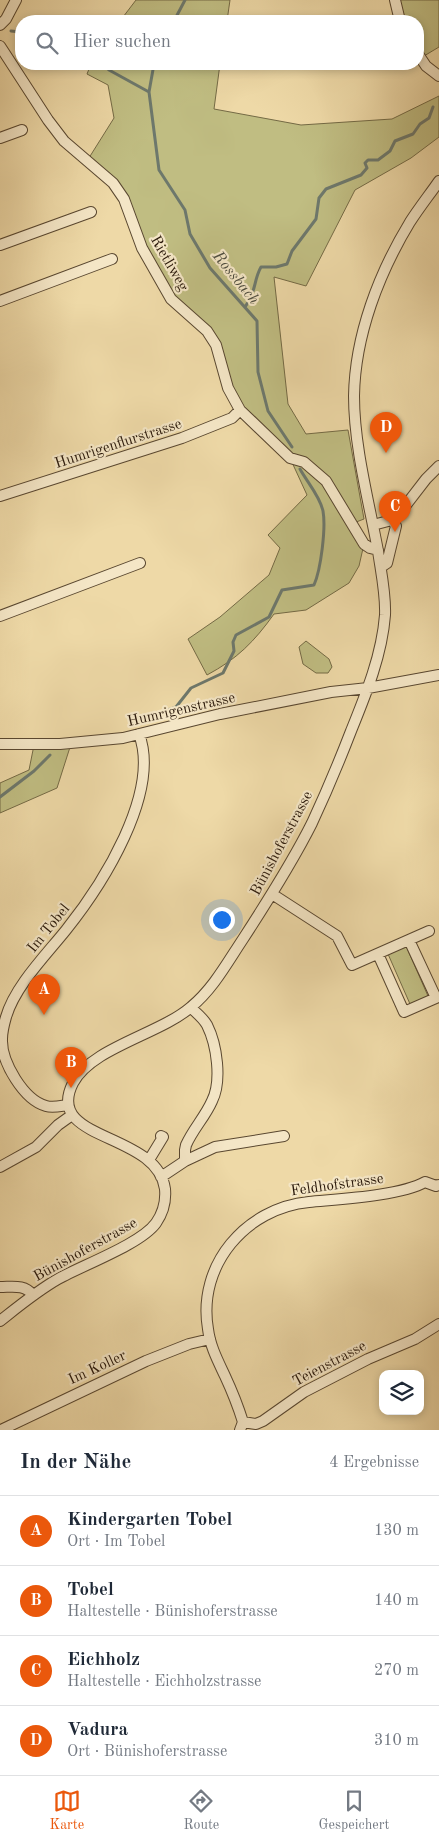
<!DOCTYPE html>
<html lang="de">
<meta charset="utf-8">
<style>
body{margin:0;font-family:"Old Standard TT",serif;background:#f2f2f3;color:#1f2937}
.controls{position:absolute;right:15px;bottom:15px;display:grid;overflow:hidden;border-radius:10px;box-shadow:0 2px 8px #0003}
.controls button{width:45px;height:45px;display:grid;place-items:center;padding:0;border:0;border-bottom:1px solid #e0e1e3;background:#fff;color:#1f2937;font:25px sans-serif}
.you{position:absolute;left:221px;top:919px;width:18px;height:18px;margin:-12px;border:4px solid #fff;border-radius:50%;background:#1a73e8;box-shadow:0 0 0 8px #1a73e833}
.badge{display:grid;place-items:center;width:32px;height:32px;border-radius:50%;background:#ea580c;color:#fff;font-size:16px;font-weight:700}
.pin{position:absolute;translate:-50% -41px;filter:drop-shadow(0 1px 2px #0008)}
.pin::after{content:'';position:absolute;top:26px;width:18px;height:15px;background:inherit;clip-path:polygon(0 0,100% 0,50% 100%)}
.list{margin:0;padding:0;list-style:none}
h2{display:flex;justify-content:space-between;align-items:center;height:65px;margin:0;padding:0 20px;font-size:21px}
h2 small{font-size:16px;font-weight:400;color:#747a83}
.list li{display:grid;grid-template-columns:32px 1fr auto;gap:15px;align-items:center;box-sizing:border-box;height:70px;padding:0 20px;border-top:1px solid #e0e1e3}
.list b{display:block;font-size:19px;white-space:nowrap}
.list p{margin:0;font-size:16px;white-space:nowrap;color:#747a83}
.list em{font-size:16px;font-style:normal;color:#747a83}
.icon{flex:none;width:28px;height:28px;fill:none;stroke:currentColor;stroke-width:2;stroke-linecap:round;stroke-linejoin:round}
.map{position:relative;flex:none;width:439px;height:1430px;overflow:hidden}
.search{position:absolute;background:#fff;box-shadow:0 2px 8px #0003;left:15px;right:15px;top:15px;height:55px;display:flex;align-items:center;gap:12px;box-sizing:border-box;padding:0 18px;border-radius:20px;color:#747a83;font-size:19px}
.sheet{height:345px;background:#fff}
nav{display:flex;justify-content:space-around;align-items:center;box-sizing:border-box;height:70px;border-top:1px solid #e0e1e3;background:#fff;font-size:14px;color:#747a83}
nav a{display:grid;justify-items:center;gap:2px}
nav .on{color:#ea580c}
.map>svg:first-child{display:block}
.green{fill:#c0bd82;stroke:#746a45}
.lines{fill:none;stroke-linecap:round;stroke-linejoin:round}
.stream{stroke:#6d786c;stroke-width:3}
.minor-casing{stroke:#594730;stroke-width:12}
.minor{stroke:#f4e6c6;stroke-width:10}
.labels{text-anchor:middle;stroke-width:4.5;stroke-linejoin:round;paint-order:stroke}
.street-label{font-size:15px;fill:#271608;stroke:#f4e6c6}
.water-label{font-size:16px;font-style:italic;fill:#504f42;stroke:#f4e6c6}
</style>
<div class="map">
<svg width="439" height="1430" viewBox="0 0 439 1430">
<rect width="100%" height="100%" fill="#eed9a7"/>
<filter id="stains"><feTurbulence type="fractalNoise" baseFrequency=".004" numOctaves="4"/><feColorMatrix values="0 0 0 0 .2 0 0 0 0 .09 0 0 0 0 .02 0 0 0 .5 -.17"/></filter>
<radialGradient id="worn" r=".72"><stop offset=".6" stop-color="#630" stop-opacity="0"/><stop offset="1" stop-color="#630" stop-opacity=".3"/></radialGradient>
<path class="green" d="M 136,0 L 230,0 L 227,21 L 120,21 Z
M 400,0 L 439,0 L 439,47 L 424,56 L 418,48 L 418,21 L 405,21 L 402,14 Z
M 91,64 L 220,64 L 214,109 L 301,125 L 392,119 L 439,96 L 439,137 L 411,158 L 355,190 L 306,286 L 274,277 L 288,404 L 306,434 L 348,430 L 364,519 L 351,524 L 364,544 L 359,566 L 349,583 L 306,610 L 274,614 C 254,642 237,659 207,675 L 188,639 L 220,617 L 269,575 L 280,548 L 268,535 L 307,495 L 290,458 L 240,410 L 216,345 L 171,299 L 124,199 L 87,161 L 114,118 L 108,85 L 87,74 Z
M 306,641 L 329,659 L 332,667 L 328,673 L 316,673 L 303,664 L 299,647 Z
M 71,744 L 57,788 L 0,813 L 0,783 L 29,770 L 34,745 Z
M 406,946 L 428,996 L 410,1004 L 388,954 Z"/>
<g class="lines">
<path class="stream" d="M 174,21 L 185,0
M 11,31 L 21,32
M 103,64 L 109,70 L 149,92
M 154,64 L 149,92 L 159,170 L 185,210 L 190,234 L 210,268 L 257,321 L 258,372 L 268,411 L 292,447
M 245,307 C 257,291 253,281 261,267 L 276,267 L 287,264 L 292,251 L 316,219 L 319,198 L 326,189 L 361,175 L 367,168 L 365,163 L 368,160 L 378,160 L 390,151 L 395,141 L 413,134 L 420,124 L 429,118 L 433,107
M 133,723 L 176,707 L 191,688 L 223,673 L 234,651 L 233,642 L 236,635 L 269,617 L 282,590 L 314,585 C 321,569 326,528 323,511 C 320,496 307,482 300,469
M 0,797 L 34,771 L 50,755"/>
<defs>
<path id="minor" d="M 395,0 L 400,21
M 0,25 L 6,19 L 16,0
M 0,46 L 48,120 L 64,141 L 113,183 L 124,199 L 142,248 L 171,299 L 207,331 L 216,345 L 228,388 L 240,410 L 290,458 L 304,462 L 326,481 L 364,544 L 370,548 L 378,550
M 418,54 L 426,66 L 439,76
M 0,138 L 22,130
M 0,245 L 91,212
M 0,301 L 112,259
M 0,496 L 182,438 L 232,418 L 240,410
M 373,525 L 392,520 L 399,514 L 426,479 L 439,466
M 381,567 L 387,563 L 396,526 L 392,520
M 0,616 L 140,563
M 0,744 L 60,744 L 123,738 L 220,714 L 331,692 L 368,688 L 439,675
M 272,894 L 337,936 L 352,965 L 429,931
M 378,954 L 404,1012 L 436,998 L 409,940
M 68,1105 C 60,1106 53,1108 46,1106 C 24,1100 1,1062 2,1039 C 2,1032 4,1024 6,1017 C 15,986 46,955 66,930 C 102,885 161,793 139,734
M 149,1160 L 163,1137 L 161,1136
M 185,1161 L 185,1150 L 186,1145 C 193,1129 205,1117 212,1101 C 222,1081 217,1045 207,1025 C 203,1018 197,1013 191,1008
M 0,1167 L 36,1147 L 58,1125 L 72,1115
M 161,1177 L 185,1161 L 215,1147 L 284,1136
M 0,1287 C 13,1287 24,1284 33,1295
M 0,1321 C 19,1306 37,1291 58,1279 C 83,1265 141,1244 156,1223 C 163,1213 166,1200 165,1189 C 157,1131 43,1142 73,1083 C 91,1048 160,1034 191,1007 C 213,989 227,963 243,939 C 267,902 292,863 312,823 C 326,793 339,762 351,731 C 366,694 382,655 385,615 C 386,594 381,572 378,551 C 369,502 354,446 354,396 C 355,335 379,273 410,222 C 419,208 430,194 439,181
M 243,1422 C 238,1406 232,1391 225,1376 C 218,1361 210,1346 208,1329 C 197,1265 246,1208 309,1202 C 339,1199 400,1196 425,1182 L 436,1186 L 439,1185
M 1,1430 L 146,1361 L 189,1344 L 210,1339
M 240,1430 L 243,1422 L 256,1424 L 263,1421 L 304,1392 L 368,1359 L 415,1339 L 439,1324"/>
</defs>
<use href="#minor" class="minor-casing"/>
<use href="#minor" class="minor"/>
</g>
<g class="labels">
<g class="street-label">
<text transform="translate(170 263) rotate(60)" y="5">Rietliweg</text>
<text transform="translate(118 443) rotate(-18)" y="5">Humrigenflurstrasse</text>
<text transform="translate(181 709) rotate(-13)" y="5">Humrigenstrasse</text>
<text transform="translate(281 843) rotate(-62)" y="5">Bünishoferstrasse</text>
<text transform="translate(48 928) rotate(-51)" y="5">Im Tobel</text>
<text transform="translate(337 1184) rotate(-8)" y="5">Feldhofstrasse</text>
<text transform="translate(85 1249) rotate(-29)" y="5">Bünishoferstrasse</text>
<text transform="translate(329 1363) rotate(-28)" y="5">Teienstrasse</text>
<text transform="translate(97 1367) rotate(-25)" y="5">Im Koller</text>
</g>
<g class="water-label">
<text transform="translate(237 277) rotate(51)" y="6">Rossbach</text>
</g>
</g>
<rect width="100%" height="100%" filter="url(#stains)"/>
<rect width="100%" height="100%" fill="url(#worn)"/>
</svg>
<div class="controls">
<button><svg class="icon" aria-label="layers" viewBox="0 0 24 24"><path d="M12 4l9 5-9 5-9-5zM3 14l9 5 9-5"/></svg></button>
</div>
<div class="you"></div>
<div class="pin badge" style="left:44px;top:1015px">A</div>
<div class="pin badge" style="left:71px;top:1088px">B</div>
<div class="pin badge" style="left:395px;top:532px">C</div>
<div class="pin badge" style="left:386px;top:453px">D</div>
<div class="search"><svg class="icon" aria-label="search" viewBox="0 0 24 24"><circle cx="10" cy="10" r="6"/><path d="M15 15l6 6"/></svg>Hier suchen</div>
</div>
<section class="sheet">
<h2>In der Nähe<small>4 Ergebnisse</small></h2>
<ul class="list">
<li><span class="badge">A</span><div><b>Kindergarten Tobel</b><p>Ort · Im Tobel</p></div><em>130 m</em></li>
<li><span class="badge">B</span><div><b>Tobel</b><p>Haltestelle · Bünishoferstrasse</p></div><em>140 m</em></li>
<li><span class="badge">C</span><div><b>Eichholz</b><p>Haltestelle · Eichholzstrasse</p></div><em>270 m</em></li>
<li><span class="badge">D</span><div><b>Vadura</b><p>Ort · Bünishoferstrasse</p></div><em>310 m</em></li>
</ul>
</section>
<nav>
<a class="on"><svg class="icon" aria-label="map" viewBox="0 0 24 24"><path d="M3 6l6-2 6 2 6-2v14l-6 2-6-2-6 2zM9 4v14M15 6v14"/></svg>Karte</a>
<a><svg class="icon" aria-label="directions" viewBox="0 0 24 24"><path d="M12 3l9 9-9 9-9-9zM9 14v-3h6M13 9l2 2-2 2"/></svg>Route</a>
<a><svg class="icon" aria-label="saved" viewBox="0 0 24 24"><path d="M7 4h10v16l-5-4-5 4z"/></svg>Gespeichert</a>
</nav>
